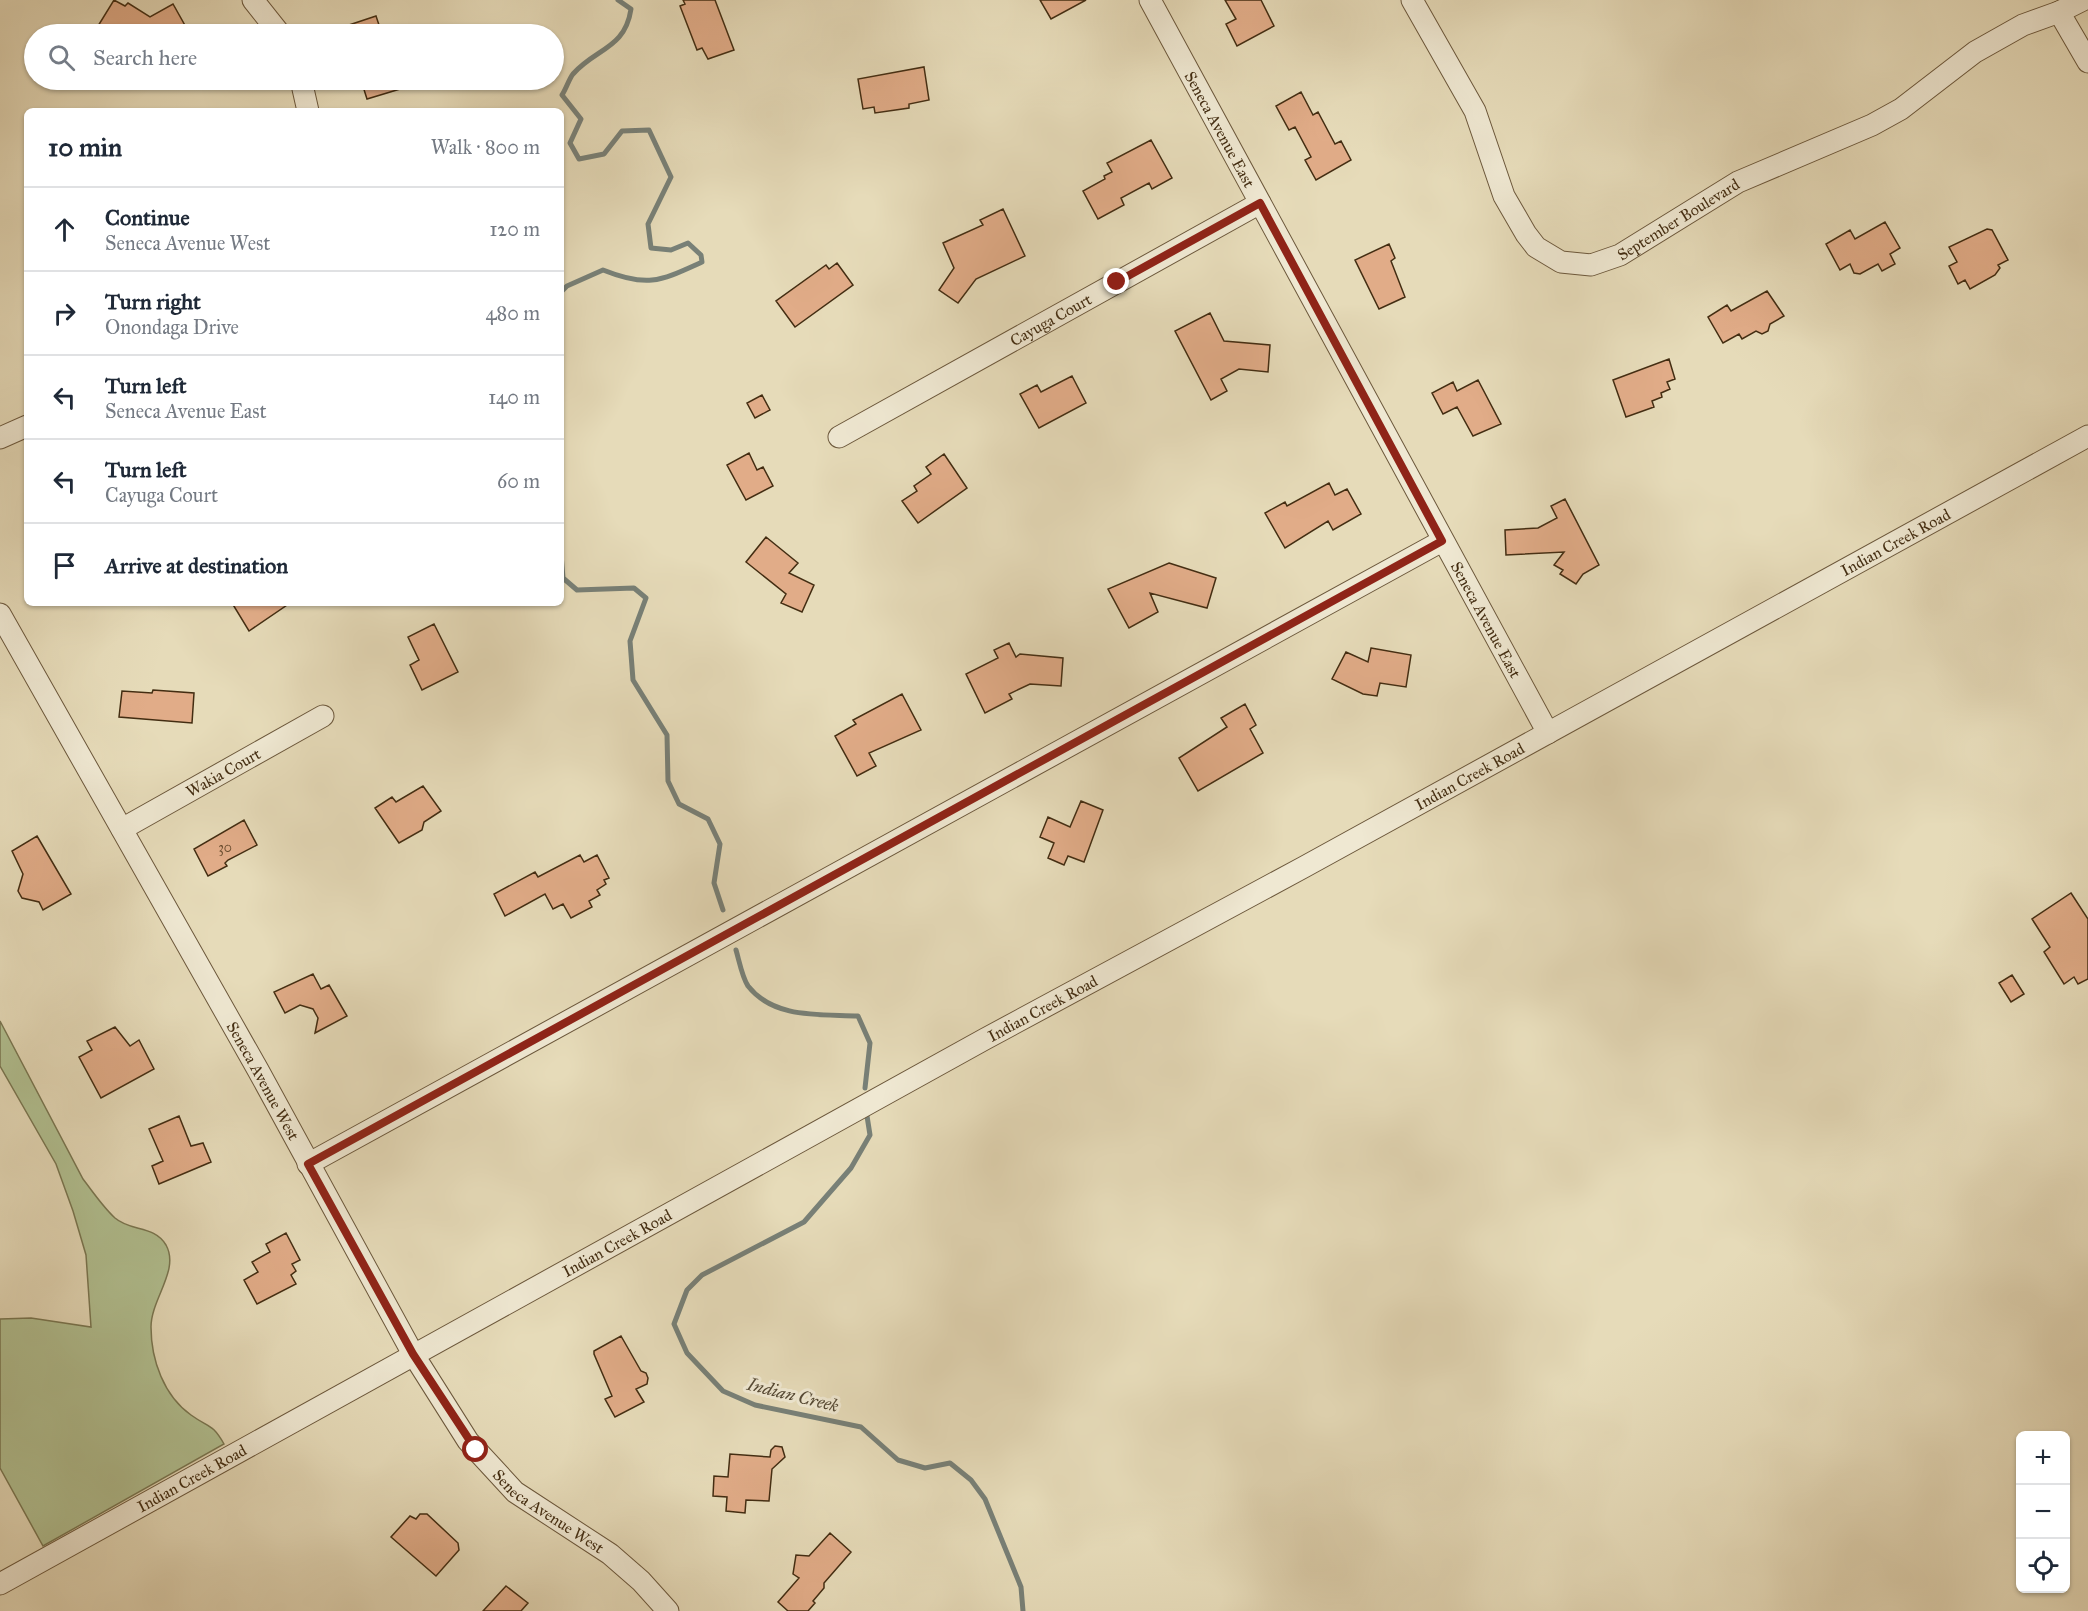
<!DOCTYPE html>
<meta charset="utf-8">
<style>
body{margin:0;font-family:"IM FELL Great Primer",serif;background:#f6f6f7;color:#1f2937}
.controls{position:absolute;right:18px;bottom:18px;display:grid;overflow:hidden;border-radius:9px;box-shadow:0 2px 4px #0004}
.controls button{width:54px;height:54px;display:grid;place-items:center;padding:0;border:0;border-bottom:2px solid #e0e1e3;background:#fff;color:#1f2937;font:30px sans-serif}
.stop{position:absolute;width:18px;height:18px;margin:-14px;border:4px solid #8f2418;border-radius:50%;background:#fff}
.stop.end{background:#8f2418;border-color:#fff;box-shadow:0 2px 6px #0008}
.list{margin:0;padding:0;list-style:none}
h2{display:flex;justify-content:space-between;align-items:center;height:78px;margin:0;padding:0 24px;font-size:26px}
h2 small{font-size:20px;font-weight:400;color:#747a83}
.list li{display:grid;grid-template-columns:39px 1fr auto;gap:18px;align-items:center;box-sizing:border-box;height:84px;padding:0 24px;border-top:2px solid #e0e1e3}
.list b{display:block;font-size:22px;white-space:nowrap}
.list p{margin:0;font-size:20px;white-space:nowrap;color:#747a83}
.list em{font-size:20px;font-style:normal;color:#747a83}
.icon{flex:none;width:33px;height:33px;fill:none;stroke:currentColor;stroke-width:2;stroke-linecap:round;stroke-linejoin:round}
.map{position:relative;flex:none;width:2088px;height:1611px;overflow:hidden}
.search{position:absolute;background:#fff;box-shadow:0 2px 4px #0004;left:24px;top:24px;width:540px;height:66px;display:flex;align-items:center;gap:15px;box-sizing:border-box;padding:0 21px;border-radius:33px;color:#747a83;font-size:22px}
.panel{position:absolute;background:#fff;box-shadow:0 2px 4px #0004;left:24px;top:108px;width:540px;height:498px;border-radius:9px}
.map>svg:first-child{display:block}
.green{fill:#b2c192;stroke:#7a7752;stroke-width:1.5}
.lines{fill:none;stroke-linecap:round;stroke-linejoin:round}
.stream{stroke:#788077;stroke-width:5}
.building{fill:#e1ac88;stroke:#432d12;stroke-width:1.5}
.minor-casing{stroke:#6c583c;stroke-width:23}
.minor{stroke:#efe8d2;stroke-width:21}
.route{stroke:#8f2418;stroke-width:8}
.labels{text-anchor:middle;stroke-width:6;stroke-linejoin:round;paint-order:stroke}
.number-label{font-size:14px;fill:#6a4d30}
.street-label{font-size:16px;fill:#432d12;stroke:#efe8d2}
.water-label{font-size:18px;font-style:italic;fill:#554934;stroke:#efe8d2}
</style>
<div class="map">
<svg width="2088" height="1611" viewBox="0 0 2088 1611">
<rect width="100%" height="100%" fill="#e6dbb9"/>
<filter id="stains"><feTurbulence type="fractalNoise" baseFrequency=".00333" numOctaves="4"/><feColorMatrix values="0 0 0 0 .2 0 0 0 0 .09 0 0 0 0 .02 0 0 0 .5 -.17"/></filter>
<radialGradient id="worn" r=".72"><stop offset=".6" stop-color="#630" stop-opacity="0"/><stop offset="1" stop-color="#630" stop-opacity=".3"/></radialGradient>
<path class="green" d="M 0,1021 L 83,1179 C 93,1192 103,1207 115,1218 C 131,1232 154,1225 166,1245 C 180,1270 151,1299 151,1327 C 151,1360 164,1396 191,1415 C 209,1428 212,1423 224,1444 L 43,1546 L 0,1468 L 0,1319 L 31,1318 L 91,1327 L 86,1255 L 73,1211 L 56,1164 L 0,1066 Z"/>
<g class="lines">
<path class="stream" d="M 561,292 L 567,286 L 603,270 C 648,288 660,281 702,262 L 701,255 L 688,243 L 671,250 L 651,248 L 648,224 L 671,177 L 649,130 L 622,131 L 604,154 L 579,159 L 570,143 L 581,119 L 562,95 C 566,89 569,79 573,74 C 596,48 625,49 631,9 L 618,0
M 561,554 L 563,578 L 577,590 L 634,588 L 646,598 L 630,641 L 633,680 L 667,735 L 668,781 L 679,804 L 708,819 L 720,844 L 714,883 L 723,910
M 736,950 C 739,960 742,977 748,986 C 774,1019 820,1014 858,1016 L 870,1043 L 865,1088
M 867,1116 L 870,1135 L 851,1168 L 804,1222 L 702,1275 L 687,1290 L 674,1324 L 687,1353 L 723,1391 L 755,1405 L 861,1427 L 898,1460 L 925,1468 L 950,1463 L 971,1480 L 985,1499 L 1021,1587 L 1023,1611"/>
</g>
<path class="building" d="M 114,0 L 125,6 L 128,3 L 150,17 L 173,4 L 187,29 L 177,34 L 101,34 L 104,29 L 98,26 Z
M 683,0 L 715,0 L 734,50 L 708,59 L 702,48 L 697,50 L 680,6 L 685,4 Z
M 1040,0 L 1086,0 L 1051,19 Z
M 1225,0 L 1261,0 L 1274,26 L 1237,46 L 1226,24 L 1236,19 Z
M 376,16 L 382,34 L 329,34 L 328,32 Z
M 924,67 L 929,100 L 909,104 L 909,108 L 875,113 L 874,107 L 863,109 L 858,79 Z
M 361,80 L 419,80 L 420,83 L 367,99 Z
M 1301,92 L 1313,115 L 1318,112 L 1335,144 L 1341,141 L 1351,160 L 1316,180 L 1305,160 L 1311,157 L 1295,127 L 1289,130 L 1276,106 Z
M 1151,140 L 1172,178 L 1152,189 L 1149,183 L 1121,198 L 1124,205 L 1098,219 L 1083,191 L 1105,179 L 1104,176 L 1112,172 L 1107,163 Z
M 1003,209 L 1025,256 L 976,279 L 958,303 L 939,290 L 954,268 L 943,243 L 983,225 L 980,220 Z
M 1885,222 L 1900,248 L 1890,254 L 1895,264 L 1882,271 L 1878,264 L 1860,274 L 1854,273 L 1850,264 L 1840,270 L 1826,244 L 1850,230 L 1855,239 Z
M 1987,229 L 1992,230 L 2008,260 L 1998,265 L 2000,268 L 1995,275 L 1970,289 L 1965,280 L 1958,284 L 1949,266 L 1957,262 L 1949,247 Z
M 1389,244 L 1395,258 L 1391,261 L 1405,297 L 1379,309 L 1355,260 Z
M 837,263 L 853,285 L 795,327 L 776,301 L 826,265 L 829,269 Z
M 1767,291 L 1784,316 L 1770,324 L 1768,331 L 1762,334 L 1756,331 L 1742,339 L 1739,334 L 1723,343 L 1708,317 L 1727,305 L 1731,311 Z
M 1210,313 L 1224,341 L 1270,345 L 1268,372 L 1239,369 L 1221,379 L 1227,391 L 1211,400 L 1175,331 Z
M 1669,359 L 1675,379 L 1667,382 L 1670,389 L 1661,393 L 1662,397 L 1652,401 L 1654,407 L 1626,417 L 1613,380 Z
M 1072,376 L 1086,403 L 1039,428 L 1020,394 L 1037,385 L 1041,392 Z
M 1478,380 L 1501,424 L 1473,436 L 1457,407 L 1443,414 L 1432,393 L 1453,382 L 1457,391 Z
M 762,395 L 770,410 L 755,418 L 747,403 Z
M 749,453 L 757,470 L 763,467 L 773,486 L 746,500 L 727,465 Z
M 944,454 L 967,488 L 918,523 L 902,501 L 917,491 L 914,486 L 931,474 L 926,467 Z
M 1329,483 L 1335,495 L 1347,489 L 1361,514 L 1333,530 L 1328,521 L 1285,548 L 1265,513 L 1285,502 L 1287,506 Z
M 1565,499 L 1599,565 L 1583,574 L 1576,584 L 1560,574 L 1563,570 L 1554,565 L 1564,552 L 1506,555 L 1505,530 L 1538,528 L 1557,518 L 1551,506 Z
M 766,537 L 798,563 L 789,573 L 814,585 L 802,612 L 781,603 L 786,594 L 746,562 Z
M 1169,563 L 1216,578 L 1207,608 L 1150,593 L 1158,612 L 1129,628 L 1108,589 Z
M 232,603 L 290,603 L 249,631 Z
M 434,624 L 458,672 L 422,690 L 410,665 L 419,660 L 408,637 Z
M 1009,643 L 1016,657 L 1020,654 L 1063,658 L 1061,686 L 1030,684 L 1009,694 L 1012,699 L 985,713 L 966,674 L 998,658 L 994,650 Z
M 1371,648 L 1411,655 L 1406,687 L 1380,683 L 1377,696 L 1363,694 L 1332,679 L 1346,652 L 1368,662 Z
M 153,690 L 194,693 L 192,723 L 119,717 L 122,691 L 152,693 Z
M 902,694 L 921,730 L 869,753 L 876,766 L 857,776 L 835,736 L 856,724 L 853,720 Z
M 1245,704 L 1256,725 L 1250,729 L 1263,753 L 1198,791 L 1179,758 L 1227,727 L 1221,718 Z
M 423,786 L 441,811 L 424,822 L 422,830 L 399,843 L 375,808 L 392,797 L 396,802 Z
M 1081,801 L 1103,810 L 1084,862 L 1068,856 L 1064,865 L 1048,858 L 1054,843 L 1040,837 L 1048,817 L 1070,827 Z
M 244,820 L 257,845 L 228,860 L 225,863 L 227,866 L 208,876 L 194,849 Z
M 37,836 L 71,894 L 43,910 L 39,902 L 22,898 L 18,891 L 23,874 L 12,851 Z
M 580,855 L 584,862 L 597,855 L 609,878 L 604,880 L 606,884 L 597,890 L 600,895 L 589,901 L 592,907 L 571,918 L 563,904 L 553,909 L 545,894 L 505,916 L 494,894 L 535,872 L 538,877 Z
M 2071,893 L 2088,919 L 2088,979 L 2078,984 L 2074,977 L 2064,984 L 2044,952 L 2050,947 L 2032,919 Z
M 313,974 L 321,989 L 329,985 L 347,1016 L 315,1033 L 318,1018 L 313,1009 L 300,1005 L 285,1013 L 274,992 Z
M 2012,975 L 2024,994 L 2011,1002 L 1999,983 Z
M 115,1027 L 130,1046 L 139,1040 L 154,1069 L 101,1098 L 79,1057 L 92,1050 L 87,1041 Z
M 179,1116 L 191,1146 L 203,1143 L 211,1162 L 159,1184 L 152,1166 L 163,1161 L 149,1129 Z
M 286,1233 L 300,1260 L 292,1264 L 296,1271 L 291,1275 L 296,1284 L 257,1304 L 244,1280 L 258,1272 L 252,1262 L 270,1252 L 266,1244 Z
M 621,1336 L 641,1371 L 646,1373 L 648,1378 L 647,1384 L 636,1389 L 644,1402 L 615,1417 L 605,1399 L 612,1396 L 594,1354 L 594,1351 Z
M 775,1446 L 782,1447 L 785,1457 L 772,1469 L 769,1501 L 746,1500 L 745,1513 L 726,1511 L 727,1497 L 713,1496 L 714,1476 L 728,1477 L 730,1454 L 770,1457 L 771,1450 Z
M 420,1514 L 427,1514 L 458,1543 L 459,1550 L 436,1576 L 391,1537 L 410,1516 L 416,1519 Z
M 830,1533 L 851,1552 L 824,1583 L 824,1588 L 813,1601 L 815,1603 L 808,1611 L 788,1611 L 778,1602 L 799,1578 L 793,1574 L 796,1555 L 809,1556 Z
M 506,1586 L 528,1603 L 521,1611 L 483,1611 Z"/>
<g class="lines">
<defs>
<g id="minor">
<path d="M 253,0 L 280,34"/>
<path id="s1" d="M 1150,0 L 1548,733"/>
<path id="s2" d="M 1412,0 L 1475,111 L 1504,196 L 1526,234 L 1536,247 L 1561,262 L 1591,265 L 1620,255 L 1738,182 L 1872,125 L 1901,109 L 1975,52 L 2023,25 L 2059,12 L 2083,0"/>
<path d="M 2059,12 L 2088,62"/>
<path d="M 301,80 L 308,111"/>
<path id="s3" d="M 839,437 L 1260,203"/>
<path d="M 0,438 L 27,426"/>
<path id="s4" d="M 0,614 L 258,1070 L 413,1354 L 468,1441 L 515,1492 L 610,1554 L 641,1581 L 668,1611"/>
<path id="s5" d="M 122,829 L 323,716"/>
<path d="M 308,1164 L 1442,541"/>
<path id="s6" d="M 0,1584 L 985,1039 L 1304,867 L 2088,436"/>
</g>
</defs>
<use href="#minor" class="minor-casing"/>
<use href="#minor" class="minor"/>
</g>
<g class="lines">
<path class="route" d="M 476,1450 L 413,1354 L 308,1164 L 1442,541 L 1260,203 L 1117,282"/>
</g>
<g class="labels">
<g class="number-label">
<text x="225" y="852">30</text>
</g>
<g class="street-label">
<text dy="6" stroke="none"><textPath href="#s1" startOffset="147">Seneca Avenue East</textPath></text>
<text dy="6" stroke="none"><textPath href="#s2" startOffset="436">September Boulevard</textPath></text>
<text dy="6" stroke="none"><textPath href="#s3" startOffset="242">Cayuga Court</textPath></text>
<text dy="6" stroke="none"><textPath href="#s6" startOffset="2163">Indian Creek Road</textPath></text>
<text dy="6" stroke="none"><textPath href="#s1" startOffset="705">Seneca Avenue East</textPath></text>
<text dy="6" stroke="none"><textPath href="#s5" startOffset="116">Wakia Court</textPath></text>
<text dy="6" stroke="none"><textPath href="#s6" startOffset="1677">Indian Creek Road</textPath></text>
<text dy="6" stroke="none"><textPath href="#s6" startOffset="1191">Indian Creek Road</textPath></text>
<text dy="6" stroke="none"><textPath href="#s4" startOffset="536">Seneca Avenue West</textPath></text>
<text dy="6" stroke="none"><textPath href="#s6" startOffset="705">Indian Creek Road</textPath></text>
<text dy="6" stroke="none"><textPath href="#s6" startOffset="219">Indian Creek Road</textPath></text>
<text dy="6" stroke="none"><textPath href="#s4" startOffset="1058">Seneca Avenue West</textPath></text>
</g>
<g class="water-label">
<text transform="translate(793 1395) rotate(14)" y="6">Indian Creek</text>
</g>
</g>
<rect width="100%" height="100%" filter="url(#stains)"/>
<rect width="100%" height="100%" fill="url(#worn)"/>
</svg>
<div class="controls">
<button>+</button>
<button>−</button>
<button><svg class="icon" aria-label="locate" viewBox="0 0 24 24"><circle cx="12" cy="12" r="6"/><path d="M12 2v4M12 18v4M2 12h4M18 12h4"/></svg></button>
</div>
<div class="stop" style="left:476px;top:1450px"></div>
<div class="stop end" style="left:1117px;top:282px"></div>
<div class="search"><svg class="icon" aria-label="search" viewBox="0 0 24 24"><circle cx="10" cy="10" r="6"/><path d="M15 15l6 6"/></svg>Search here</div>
<section class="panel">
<h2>10 min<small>Walk · 800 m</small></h2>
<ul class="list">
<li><svg class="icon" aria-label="ahead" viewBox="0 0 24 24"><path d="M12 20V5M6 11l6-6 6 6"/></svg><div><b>Continue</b><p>Seneca Avenue West</p></div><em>120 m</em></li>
<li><svg class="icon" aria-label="right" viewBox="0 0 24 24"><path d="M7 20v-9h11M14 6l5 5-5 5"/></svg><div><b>Turn right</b><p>Onondaga Drive</p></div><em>480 m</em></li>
<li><svg class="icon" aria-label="left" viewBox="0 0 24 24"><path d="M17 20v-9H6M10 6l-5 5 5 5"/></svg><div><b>Turn left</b><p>Seneca Avenue East</p></div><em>140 m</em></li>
<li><svg class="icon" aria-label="left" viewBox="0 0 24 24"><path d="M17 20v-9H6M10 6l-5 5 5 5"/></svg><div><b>Turn left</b><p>Cayuga Court</p></div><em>60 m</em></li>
<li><svg class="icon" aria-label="arrive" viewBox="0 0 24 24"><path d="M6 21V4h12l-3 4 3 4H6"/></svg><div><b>Arrive at destination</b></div></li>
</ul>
</section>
</div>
